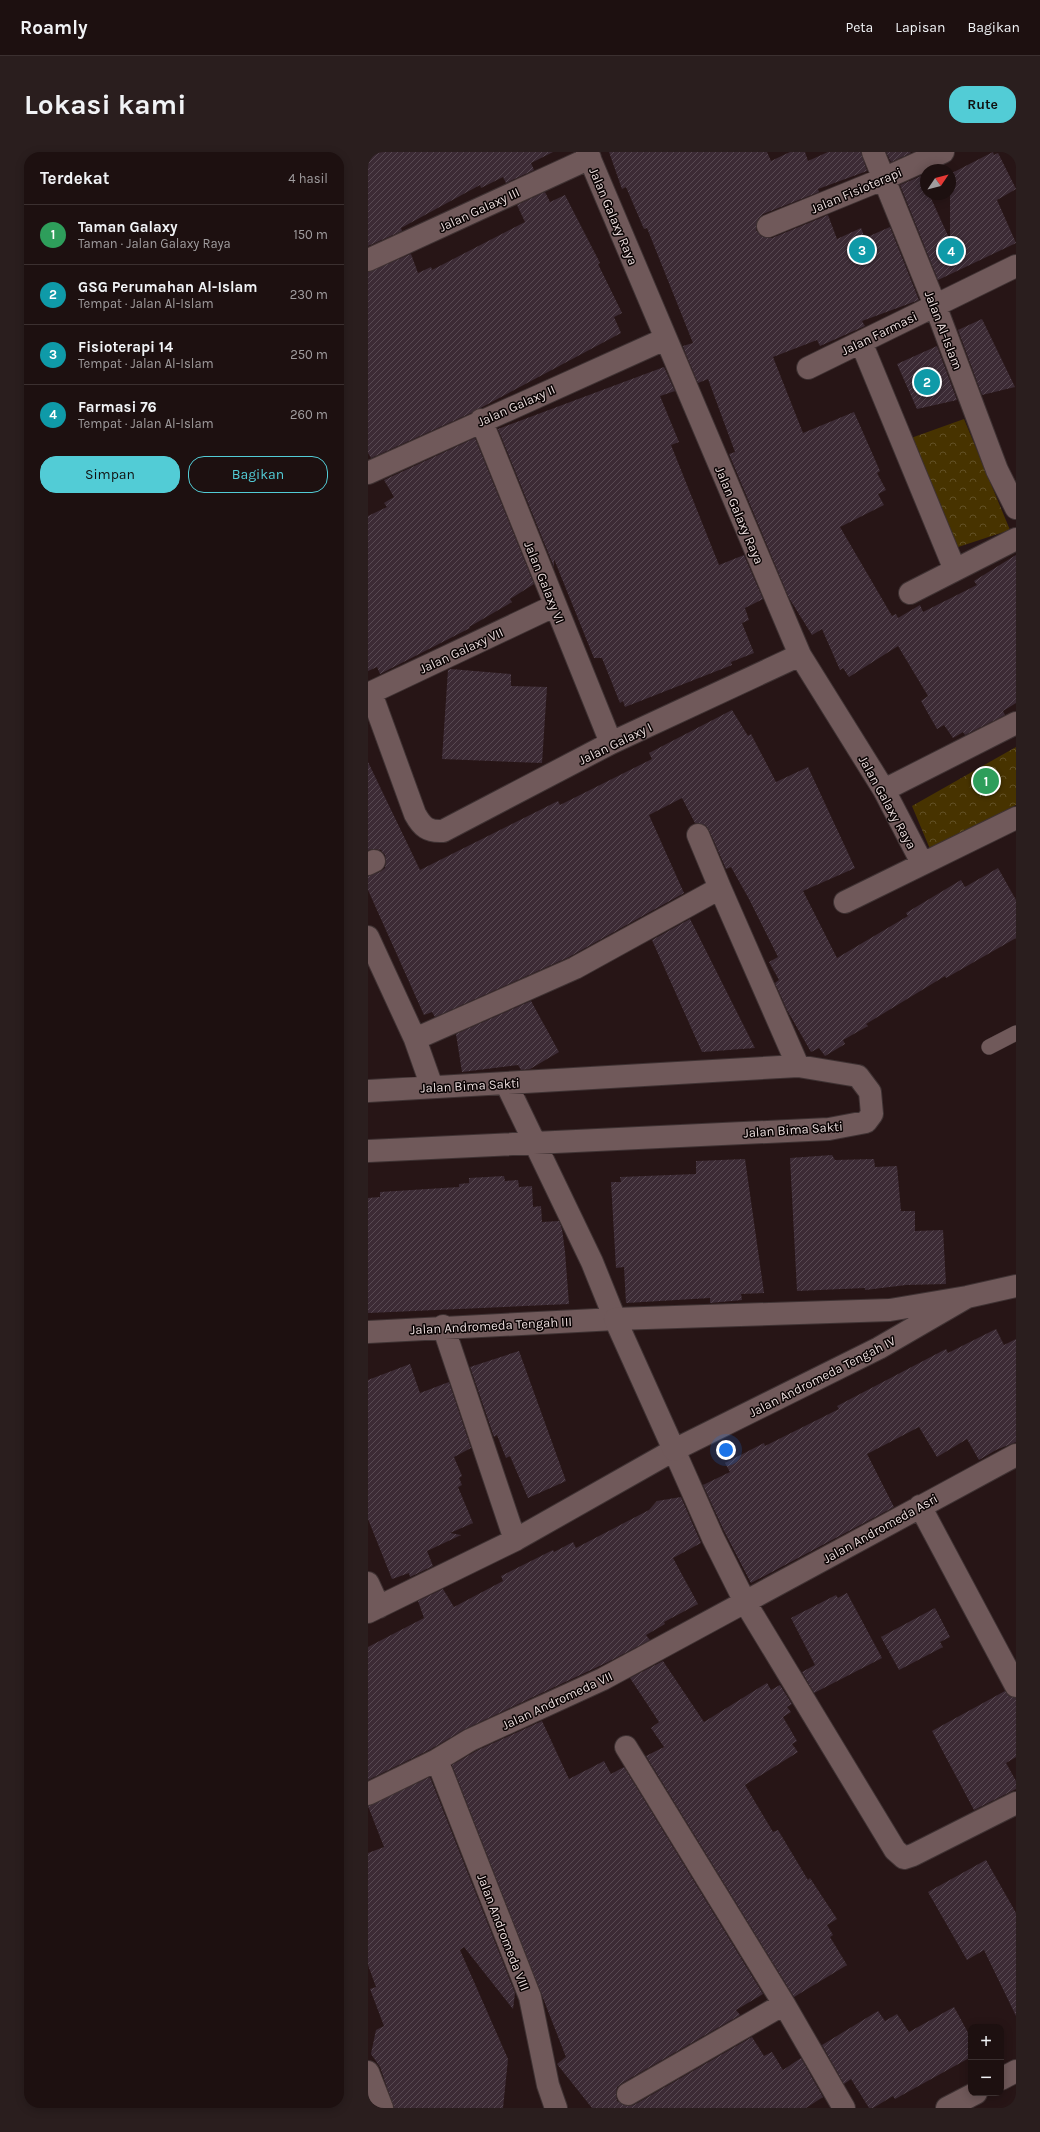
<!DOCTYPE html>
<html lang="id">
<meta charset="utf-8">
<style>
body{margin:0;font-family:Karla,sans-serif;background:#2a1e1e;color:#f1f3f6}
.controls{position:absolute;right:12px;bottom:12px;display:grid;overflow:hidden;border-radius:8px;box-shadow:0 2px 10px #0003}
.controls button{width:36px;height:36px;display:grid;place-items:center;padding:0;border:0;border-bottom:1px solid #3b3030;background:#1d1010;color:#f1f3f6;font:20px sans-serif}
.compass{position:absolute;left:552px;top:12px;width:36px;height:36px;border-radius:50%;background:#1d1010;box-shadow:0 2px 10px #0003;rotate:55deg}
.you{position:absolute;left:358px;top:1298px;width:14px;height:14px;margin:-10px;border:3px solid #fff;border-radius:50%;background:#1a73e8;box-shadow:0 0 0 6px #1a73e833}
.badge{display:grid;place-items:center;width:26px;height:26px;border-radius:50%;background:#52ccd6;color:#fff;font-size:13px;font-weight:700}
.pin{position:absolute;translate:-50% -50%;border:2px solid #fff;box-shadow:0 1px 4px #0006}
.list{margin:0;padding:0;list-style:none}
h2{display:flex;justify-content:space-between;align-items:center;height:52px;margin:0;padding:0 16px;font-size:17px}
h2 small{font-size:13px;font-weight:400;color:#a09d9f}
.list li{display:grid;grid-template-columns:26px 1fr auto;gap:12px;align-items:center;box-sizing:border-box;height:60px;padding:0 16px;border-top:1px solid #3b3030}
.list b{display:block;font-size:15px;white-space:nowrap}
.list p{margin:0;font-size:13px;white-space:nowrap;color:#a09d9f}
.list em{font-size:13px;font-style:normal;color:#a09d9f}
.actions{display:flex;gap:8px;padding:12px 16px}
.actions a{flex:1;padding:9px 0;border:1px solid #52ccd6;border-radius:16px;text-align:center;font-size:14px;color:#52ccd6}
.actions .main{background:#52ccd6;color:#111}
.map{position:relative;flex:none;width:648px;height:1956px;overflow:hidden;border-radius:16px}
header{display:flex;align-items:center;gap:24px;box-sizing:border-box;height:56px;padding:0 20px;background:#1d1010;border-bottom:1px solid #3b3030}
header strong{font-size:19px}
nav{display:flex;gap:22px;margin-inline-start:auto;font-size:14px}
.intro{display:flex;align-items:center;justify-content:space-between;box-sizing:border-box;height:96px;padding:0 24px}
h1{margin:0;font-size:28px}
.button{padding:10px 18px;border-radius:16px;background:#52ccd6;color:#111;font-size:14px;font-weight:700}
main{display:flex;gap:24px;padding:0 24px}
aside{flex:1;background:#1d1010;border-radius:16px;box-shadow:0 2px 10px #0003}
.map>svg:first-child{display:block}
.forest{fill:url(#forest-crowns)}
.building{fill:url(#building-hatch)}
.lines{fill:none;stroke-linecap:round;stroke-linejoin:round}
.service-casing{stroke:#3f3233;stroke-width:16}
.minor-casing{stroke:#3f3233;stroke-width:24}
.tertiary-casing{stroke:#3f3233;stroke-width:24}
.service{stroke:#70595a;stroke-width:15}
.minor{stroke:#70595a;stroke-width:22}
.tertiary{stroke:#70595a;stroke-width:22}
.labels{text-anchor:middle;stroke-width:3;stroke-linejoin:round;paint-order:stroke}
.street-label{font-size:13px;fill:#e9dbdb;stroke:#0b0404}
</style>
<header>
<strong>Roamly</strong>
<nav><a>Peta</a><a>Lapisan</a><a>Bagikan</a></nav>
</header>
<div class="intro"><h1>Lokasi kami</h1><a class="button">Rute</a></div>
<main>
<aside>
<h2>Terdekat<small>4 hasil</small></h2>
<ul class="list">
<li><span class="badge" style="background:#2e9e5b">1</span><div><b>Taman Galaxy</b><p>Taman · Jalan Galaxy Raya</p></div><em>150 m</em></li>
<li><span class="badge" style="background:#0f9aa8">2</span><div><b>GSG Perumahan Al-Islam</b><p>Tempat · Jalan Al-Islam</p></div><em>230 m</em></li>
<li><span class="badge" style="background:#0f9aa8">3</span><div><b>Fisioterapi 14</b><p>Tempat · Jalan Al-Islam</p></div><em>250 m</em></li>
<li><span class="badge" style="background:#0f9aa8">4</span><div><b>Farmasi 76</b><p>Tempat · Jalan Al-Islam</p></div><em>260 m</em></li>
</ul>
<div class="actions"><a class="main">Simpan</a><a>Bagikan</a></div>
</aside>
<div class="map">
<svg width="648" height="1956" viewBox="0 0 648 1956">
<defs>
<pattern id="forest-crowns" width="20" height="18" patternUnits="userSpaceOnUse"><rect width="20" height="18" fill="#473300"/><path d="M2 6a3 3 0 1 1 6 0M12 15a3 3 0 1 1 6 0" fill="none" stroke="#625025"/></pattern>
<pattern id="building-hatch" width="6" height="6" patternUnits="userSpaceOnUse"><rect width="6" height="6" fill="#3c2b35"/><path d="M-1 1l2-2M0 6l6-6M5 7l2-2" fill="none" stroke="#584952"/></pattern>
</defs>
<rect width="100%" height="100%" fill="#271516"/>
<path class="forest" d="M 596,267 L 642,378 L 584,397 L 543,286 Z
M 648,595 L 648,653 L 562,697 L 544,654 Z"/>
<path class="building" d="M 0,0 L 185,0 L 163,11 L 166,18 L 138,31 L 135,25 L 113,36 L 112,33 L 33,76 L 34,79 L 0,94 Z
M 241,0 L 399,0 L 403,9 L 422,0 L 437,0 L 440,9 L 460,0 L 493,0 L 499,19 L 450,37 L 451,40 L 395,62 L 390,67 L 388,78 L 393,84 L 404,86 L 460,63 L 469,87 L 493,76 L 497,86 L 522,75 L 551,148 L 494,169 L 497,174 L 452,194 L 449,188 L 405,205 L 435,281 L 486,260 L 512,319 L 509,321 L 518,338 L 510,342 L 516,353 L 472,375 L 524,464 L 528,462 L 530,466 L 552,453 L 555,460 L 609,433 L 606,429 L 648,403 L 648,551 L 635,559 L 637,563 L 597,583 L 595,580 L 585,586 L 576,573 L 569,577 L 553,549 L 560,544 L 530,494 L 481,525 L 475,516 L 472,518 L 454,477 L 444,483 L 421,446 L 361,302 L 367,300 L 340,227 L 330,231 L 317,200 L 315,194 L 325,191 L 279,76 L 276,77 L 258,35 L 254,37 Z
M 518,0 L 542,0 L 543,1 L 523,10 Z
M 625,0 L 626,3 L 630,1 L 648,37 L 629,48 L 648,91 L 570,128 L 532,33 L 553,24 L 558,35 L 558,42 L 561,42 L 582,88 L 582,22 Z
M 177,40 L 182,50 L 197,43 L 232,111 L 230,112 L 254,161 L 246,165 L 253,181 L 103,261 L 3,306 L 0,301 L 0,120 L 43,102 L 50,121 L 63,115 L 64,118 L 157,70 L 149,53 Z
M 614,167 L 647,235 L 614,243 L 590,178 Z
M 569,194 L 589,248 L 549,257 L 529,212 Z
M 296,215 L 307,239 L 292,244 L 311,290 L 303,293 L 351,413 L 376,403 L 395,447 L 377,456 L 381,468 L 374,471 L 386,501 L 363,510 L 364,513 L 257,555 L 255,549 L 252,551 L 234,506 L 226,506 L 186,407 L 186,415 L 130,277 Z
M 107,286 L 166,432 L 142,447 L 144,450 L 101,475 L 102,476 L 12,522 L 9,515 L 0,519 L 0,364 L 19,355 L 16,351 L 26,345 L 16,328 Z
M 83,517 L 143,522 L 143,534 L 179,535 L 174,611 L 74,607 L 80,518 Z
M 364,558 L 380,584 L 383,582 L 408,630 L 440,615 L 487,716 L 435,739 L 469,806 L 540,764 L 538,761 L 593,728 L 597,735 L 630,716 L 648,748 L 648,786 L 578,826 L 577,824 L 498,872 L 500,874 L 475,888 L 477,892 L 457,904 L 451,896 L 443,900 L 419,858 L 407,831 L 411,828 L 401,810 L 410,805 L 381,747 L 363,715 L 358,717 L 341,678 L 337,673 L 327,671 L 314,646 L 281,663 L 316,741 L 201,805 L 67,865 L 64,860 L 56,863 L 0,738 L 0,724 L 12,720 L 17,716 L 18,709 L 17,703 L 13,698 L 6,697 L 0,698 L 0,610 L 52,718 L 190,649 L 192,653 L 284,607 L 281,601 Z
M 322,767 L 387,896 L 334,900 L 284,788 Z
M 163,849 L 191,900 L 162,917 L 153,918 L 150,913 L 94,920 L 88,882 Z
M 464,1003 L 467,1008 L 506,1007 L 507,1015 L 529,1014 L 533,1059 L 547,1059 L 547,1079 L 575,1078 L 578,1132 L 538,1133 L 497,1138 L 497,1136 L 429,1139 L 422,1006 Z
M 377,1007 L 396,1141 L 373,1142 L 374,1148 L 342,1151 L 342,1146 L 258,1151 L 256,1115 L 248,1116 L 243,1030 L 253,1030 L 252,1025 L 328,1022 L 328,1009 Z
M 136,1024 L 137,1029 L 150,1028 L 151,1035 L 164,1034 L 165,1055 L 173,1054 L 174,1070 L 191,1069 L 194,1077 L 197,1100 L 201,1152 L 0,1161 L 0,1046 L 12,1045 L 12,1040 L 91,1035 L 91,1032 L 101,1031 L 101,1026 Z
M 628,1177 L 636,1193 L 648,1187 L 648,1290 L 628,1298 L 611,1308 L 599,1287 L 569,1305 L 551,1275 L 499,1302 L 526,1355 L 383,1431 L 356,1379 L 335,1333 L 362,1320 L 357,1311 L 396,1291 L 397,1294 L 471,1257 L 469,1254 L 578,1197 L 580,1201 Z
M 151,1199 L 198,1329 L 160,1346 L 142,1304 L 138,1306 L 129,1283 L 126,1285 L 102,1215 Z
M 42,1212 L 52,1241 L 81,1230 L 103,1296 L 86,1305 L 94,1324 L 91,1326 L 94,1333 L 90,1335 L 105,1371 L 82,1381 L 93,1383 L 59,1399 L 65,1414 L 42,1425 L 41,1421 L 24,1427 L 0,1367 L 0,1228 Z
M 313,1345 L 333,1391 L 305,1406 L 330,1452 L 296,1470 L 297,1472 L 278,1483 L 282,1488 L 240,1510 L 97,1577 L 63,1597 L 0,1628 L 0,1495 L 56,1466 L 50,1449 L 75,1437 L 86,1455 L 135,1429 L 133,1424 L 185,1398 L 186,1400 L 205,1390 L 208,1396 L 281,1358 L 289,1349 Z
M 479,1441 L 514,1506 L 446,1541 L 434,1520 L 447,1513 L 423,1466 L 468,1443 L 470,1446 Z
M 567,1456 L 582,1485 L 572,1490 L 575,1495 L 531,1518 L 513,1485 Z
M 295,1509 L 336,1570 L 399,1531 L 403,1538 L 412,1533 L 424,1552 L 419,1555 L 423,1560 L 415,1565 L 429,1589 L 424,1592 L 430,1600 L 377,1633 L 405,1680 L 410,1678 L 440,1728 L 442,1726 L 469,1767 L 459,1773 L 465,1783 L 462,1785 L 479,1813 L 426,1845 L 278,1604 L 296,1595 L 283,1576 L 291,1570 L 262,1526 Z
M 637,1539 L 641,1544 L 648,1546 L 648,1605 L 638,1611 L 648,1629 L 648,1637 L 606,1658 L 564,1579 Z
M 174,1569 L 201,1627 L 236,1609 L 243,1622 L 256,1615 L 395,1842 L 368,1858 L 372,1863 L 254,1931 L 249,1935 L 248,1942 L 249,1949 L 260,1954 L 266,1953 L 384,1885 L 396,1904 L 404,1900 L 415,1918 L 433,1906 L 455,1945 L 438,1956 L 224,1956 L 189,1912 L 198,1905 L 84,1613 L 108,1599 Z
M 62,1625 L 147,1841 L 145,1857 L 96,1795 L 92,1798 L 140,1907 L 135,1956 L 26,1956 L 12,1915 L 3,1902 L 8,1878 L 16,1874 L 2,1837 L 8,1835 L 0,1813 L 0,1701 L 16,1695 L 0,1654 Z
M 618,1708 L 648,1761 L 648,1864 L 616,1798 L 599,1808 L 560,1740 Z
M 586,1855 L 603,1886 L 603,1905 L 527,1947 L 525,1944 L 505,1956 L 501,1956 L 483,1927 L 476,1932 L 454,1893 L 510,1859 L 517,1869 L 529,1862 L 541,1880 Z"/>
<g class="lines">
<defs>
<path id="service" d="M 621,895 L 648,881"/>
<path id="minor" d="M 219,0 L 432,503 L 516,638 L 554,711
M 505,0 L 567,153 L 629,318 L 648,356
M 400,74 L 515,27 L 575,0
M 0,108 L 222,6
M 493,190 L 587,418
M 440,216 L 648,114
M 113,268 L 243,591
M 0,321 L 297,187
M 542,441 L 648,387
M 3,541 L 47,662 C 54,675 60,680 75,679 L 243,591 L 432,503
M 0,542 L 186,454
M 516,638 L 648,571
M 330,683 L 352,736
M 0,712 L 6,709
M 477,750 L 648,666
M 0,785 L 47,887 L 64,935
M 47,887 L 207,816 L 352,736 L 430,914
M 0,939 L 430,914 L 490,924 L 502,940 L 504,962 L 498,970 L 461,977 L 0,999
M 75,1174 L 147,1388
M 0,1180 L 247,1167 L 224,1110 L 138,931
M 552,1354 L 648,1534
M 0,1431 L 11,1455
M 0,1460 L 147,1388 L 306,1298 L 345,1386 L 377,1450 L 527,1698 L 536,1706 L 545,1703 L 648,1651
M 258,1595 L 416,1852 L 476,1956
M 69,1608 L 162,1845 L 180,1933 L 188,1956
M 0,1642 L 69,1608 L 102,1588 L 235,1527 L 648,1303
M 0,1920 L 14,1956
M 633,1927 L 648,1919
M 260,1942 L 416,1852
M 579,1956 L 608,1941"/>
<path id="tertiary" d="M 599,1145 L 511,1196 L 306,1298 L 247,1167 L 522,1158 L 599,1145 L 648,1134"/>
</defs>
<use href="#service" class="service-casing"/>
<use href="#minor" class="minor-casing"/>
<use href="#tertiary" class="tertiary-casing"/>
<use href="#service" class="service"/>
<use href="#minor" class="minor"/>
<use href="#tertiary" class="tertiary"/>
</g>
<g class="labels">
<g class="street-label">
<text transform="translate(488 38) rotate(-23)" y="5">Jalan Fisioterapi</text>
<text transform="translate(111 57) rotate(-25)" y="5">Jalan Galaxy III</text>
<text transform="translate(246 64) rotate(67)" y="5">Jalan Galaxy Raya</text>
<text transform="translate(576 178) rotate(69)" y="5">Jalan Al-Islam</text>
<text transform="translate(511 181) rotate(-26)" y="5">Jalan Farmasi</text>
<text transform="translate(148 253) rotate(-24)" y="5">Jalan Galaxy II</text>
<text transform="translate(372 363) rotate(67)" y="5">Jalan Galaxy Raya</text>
<text transform="translate(177 430) rotate(68)" y="5">Jalan Galaxy VI</text>
<text transform="translate(93 498) rotate(-25)" y="5">Jalan Galaxy VII</text>
<text transform="translate(247 591) rotate(-26)" y="5">Jalan Galaxy I</text>
<text transform="translate(520 650) rotate(61)" y="5">Jalan Galaxy Raya</text>
<text transform="translate(102 933) rotate(-3)" y="5">Jalan Bima Sakti</text>
<text transform="translate(425 977) rotate(-4)" y="5">Jalan Bima Sakti</text>
<text transform="translate(123 1173) rotate(-3)" y="5">Jalan Andromeda Tengah III</text>
<text transform="translate(454 1224) rotate(-27)" y="5">Jalan Andromeda Tengah IV</text>
<text transform="translate(512 1376) rotate(-29)" y="5">Jalan Andromeda Asri</text>
<text transform="translate(189 1548) rotate(-25)" y="5">Jalan Andromeda VII</text>
<text transform="translate(136 1780) rotate(69)" y="5">Jalan Andromeda VIII</text>
</g>
</g>
</svg>
<div class="controls">
<button>+</button>
<button>−</button>
</div>
<svg class="compass" viewBox="-18 -18 36 36"><path d="M0-13l5 13h-10z" fill="#e53935"/><path d="M0 13l5-13h-10z" fill="#a09d9f"/></svg>
<div class="you"></div>
<div class="pin badge" style="left:618px;top:629px;background:#2e9e5b">1</div>
<div class="pin badge" style="left:559px;top:230px;background:#0f9aa8">2</div>
<div class="pin badge" style="left:494px;top:98px;background:#0f9aa8">3</div>
<div class="pin badge" style="left:583px;top:99px;background:#0f9aa8">4</div>
</div>
</main>
